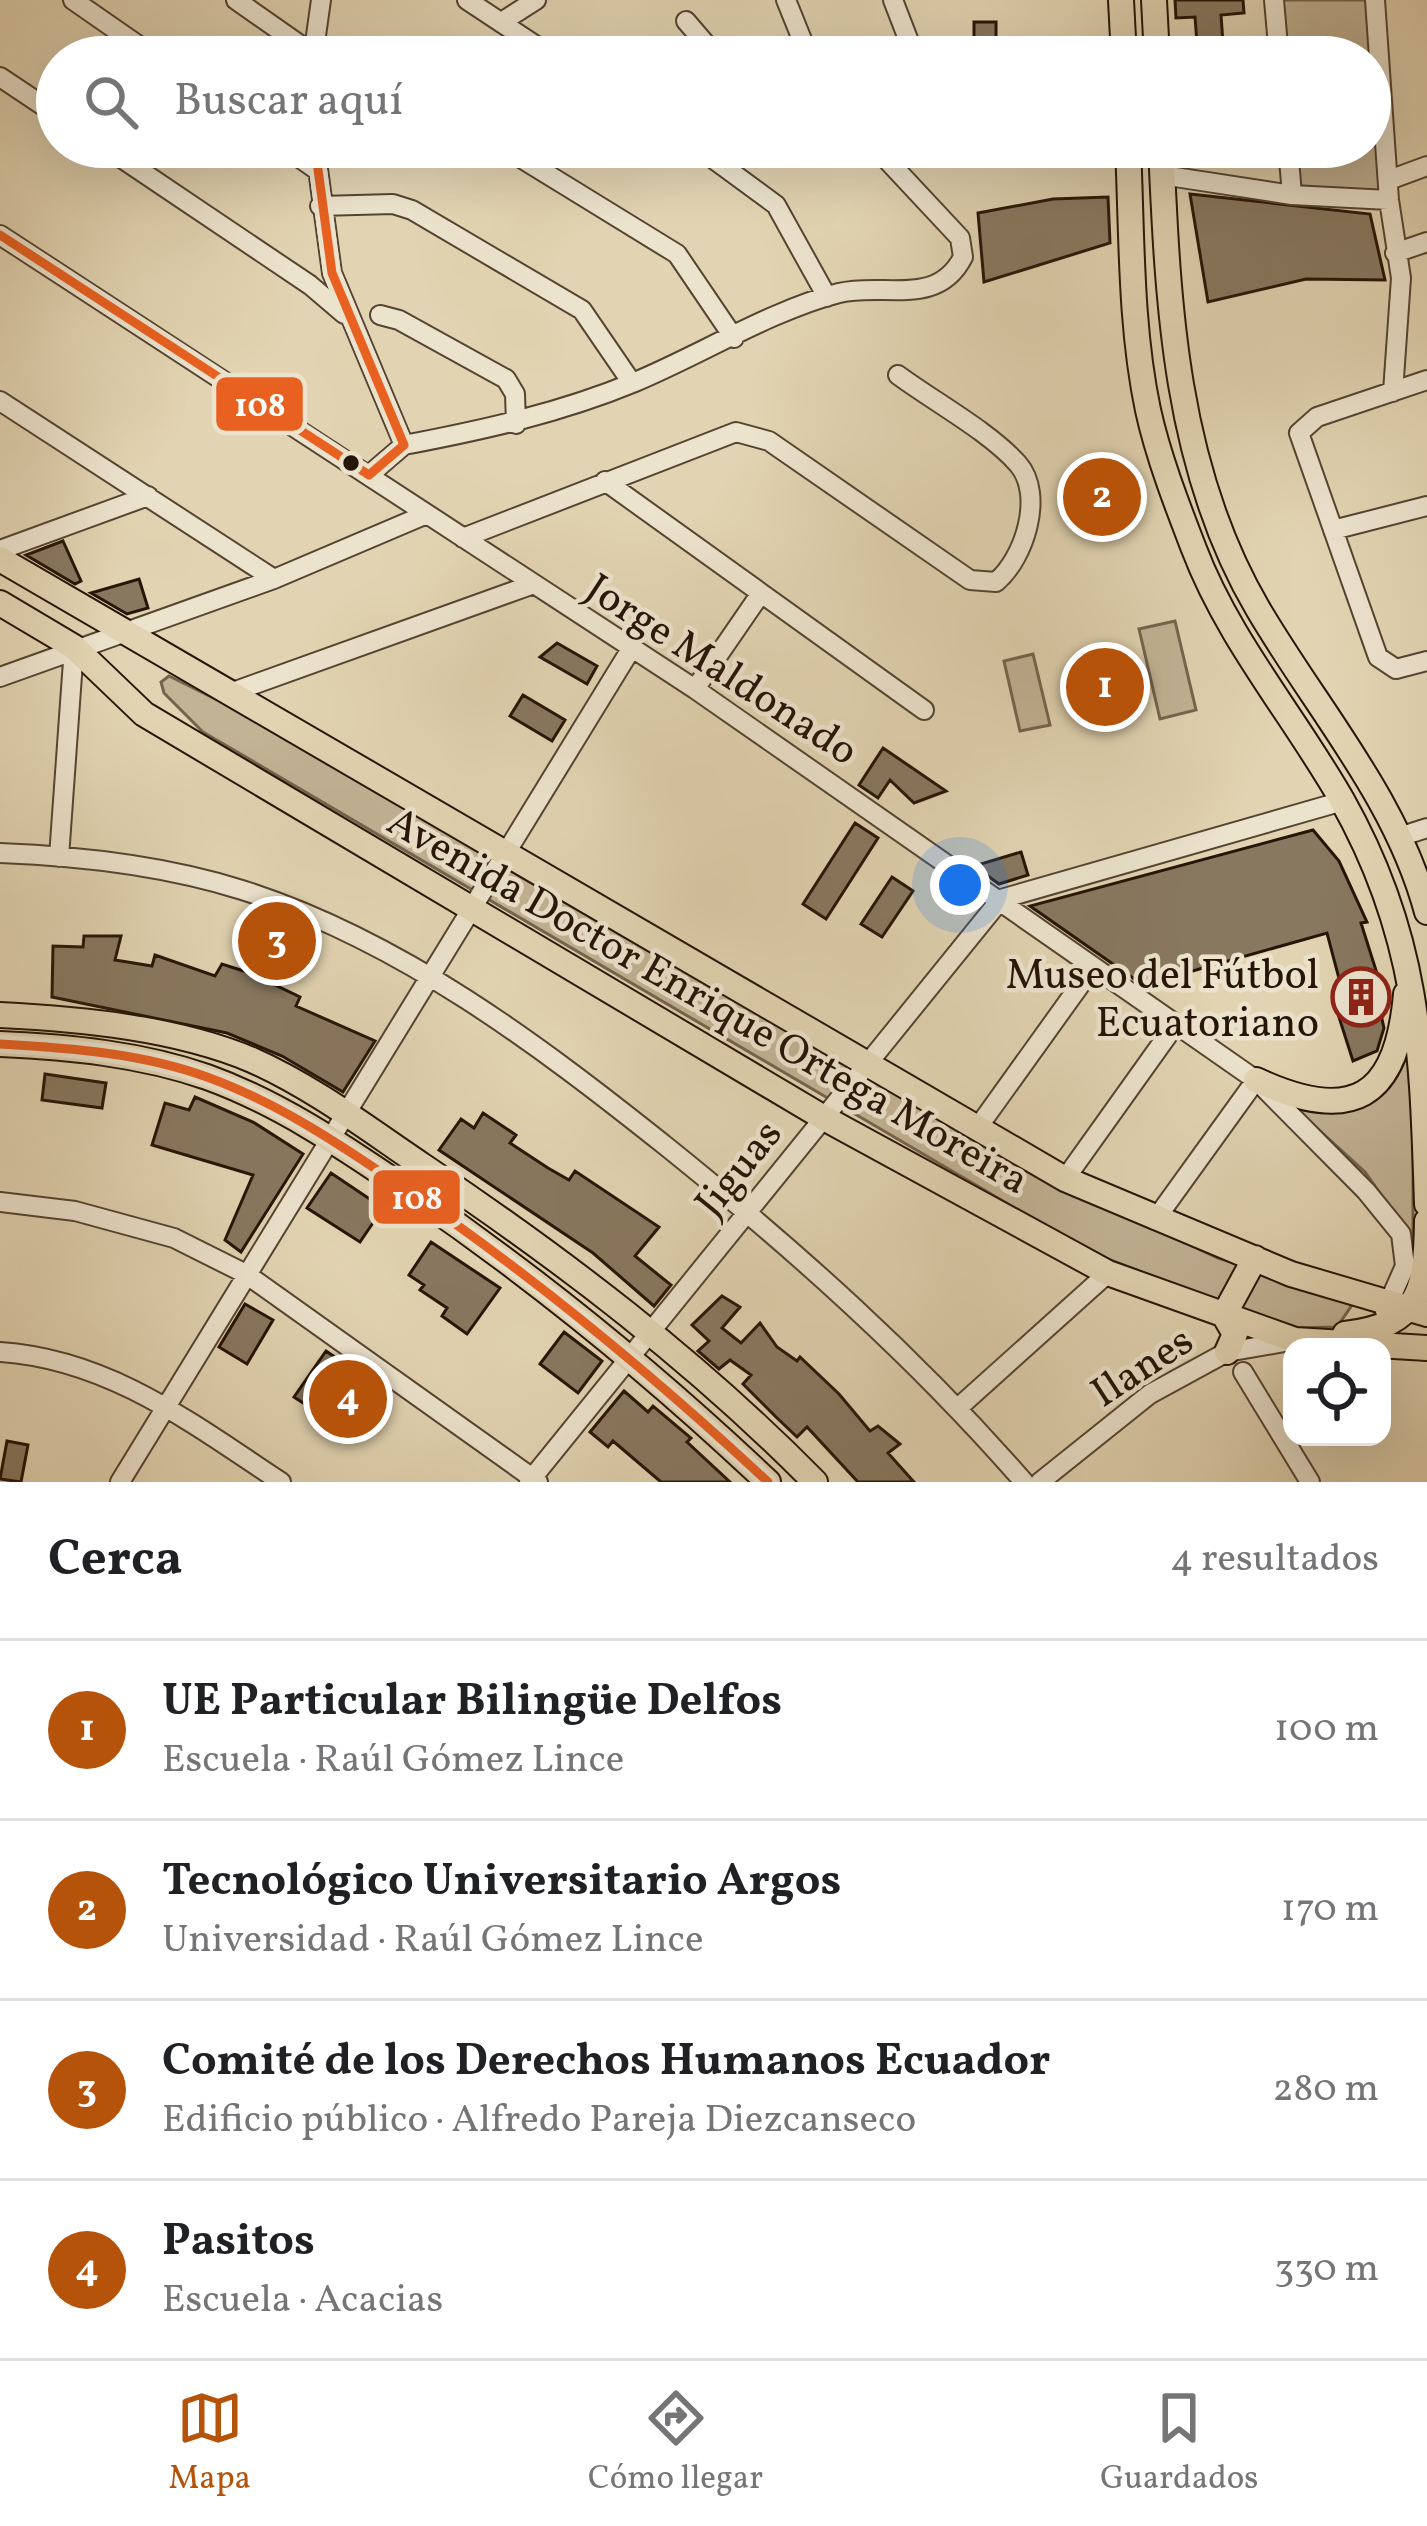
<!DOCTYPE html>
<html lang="es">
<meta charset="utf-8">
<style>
body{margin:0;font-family:Vollkorn,serif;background:#f2f2f2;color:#202124}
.controls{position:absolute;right:36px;bottom:36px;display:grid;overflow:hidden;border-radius:24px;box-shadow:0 12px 48px #0002}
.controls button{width:108px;height:108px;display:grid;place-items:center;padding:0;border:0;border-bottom:3px solid #e0e0e0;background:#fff;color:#202124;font:60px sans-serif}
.you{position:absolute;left:960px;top:885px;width:42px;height:42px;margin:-30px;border:9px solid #fff;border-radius:50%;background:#1a73e8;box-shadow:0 0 0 18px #1a73e833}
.badge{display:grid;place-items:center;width:78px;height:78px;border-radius:50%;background:#b45309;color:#fff;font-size:39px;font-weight:700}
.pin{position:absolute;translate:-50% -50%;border:6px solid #fff;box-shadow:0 3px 12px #0006}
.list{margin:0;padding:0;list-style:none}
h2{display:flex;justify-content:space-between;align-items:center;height:156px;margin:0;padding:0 48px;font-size:51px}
h2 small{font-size:39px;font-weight:400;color:#757577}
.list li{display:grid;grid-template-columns:78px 1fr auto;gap:36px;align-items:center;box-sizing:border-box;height:180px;padding:0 48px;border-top:3px solid #e0e0e0}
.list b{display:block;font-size:45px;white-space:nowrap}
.list p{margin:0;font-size:39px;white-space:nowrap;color:#757577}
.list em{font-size:39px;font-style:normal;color:#757577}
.icon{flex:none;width:66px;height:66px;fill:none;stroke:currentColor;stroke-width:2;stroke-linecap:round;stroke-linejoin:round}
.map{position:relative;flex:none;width:1427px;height:1482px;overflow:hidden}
.search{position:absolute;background:#fff;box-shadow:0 12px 48px #0002;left:36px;right:36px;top:36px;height:132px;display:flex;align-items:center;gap:30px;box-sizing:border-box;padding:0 42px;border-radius:66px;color:#757577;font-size:45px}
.sheet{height:876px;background:#fff}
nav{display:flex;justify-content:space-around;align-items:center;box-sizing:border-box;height:168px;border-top:3px solid #e0e0e0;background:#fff;font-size:33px;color:#757577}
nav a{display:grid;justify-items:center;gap:6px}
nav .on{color:#b45309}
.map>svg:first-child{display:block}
.green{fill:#c2b395;stroke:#74644e;stroke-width:3}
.building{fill:#887860;stroke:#261407;stroke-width:3}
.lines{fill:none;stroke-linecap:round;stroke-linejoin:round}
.minor-casing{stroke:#554432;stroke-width:22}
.major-casing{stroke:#261407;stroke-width:28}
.minor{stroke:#ece3cd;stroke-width:18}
.major{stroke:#e2d4b2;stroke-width:24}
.bus-1-casing{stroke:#ece3cd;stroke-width:18}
.bus-1{stroke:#e86121;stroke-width:9}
.bus-dot{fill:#261407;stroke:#ece3cd;stroke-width:4.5}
.labels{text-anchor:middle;stroke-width:9;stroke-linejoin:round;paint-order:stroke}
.street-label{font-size:42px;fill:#261407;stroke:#ece3cd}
.poi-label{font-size:42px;fill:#261407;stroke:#ece3cd;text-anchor:end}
.line-badge{stroke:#ece3cd;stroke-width:4.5}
.badge-label{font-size:33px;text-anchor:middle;font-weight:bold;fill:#fff}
</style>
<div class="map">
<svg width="1427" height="1482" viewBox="0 0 1427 1482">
<rect width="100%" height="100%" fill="#e2d4b2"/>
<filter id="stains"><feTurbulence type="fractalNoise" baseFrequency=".00167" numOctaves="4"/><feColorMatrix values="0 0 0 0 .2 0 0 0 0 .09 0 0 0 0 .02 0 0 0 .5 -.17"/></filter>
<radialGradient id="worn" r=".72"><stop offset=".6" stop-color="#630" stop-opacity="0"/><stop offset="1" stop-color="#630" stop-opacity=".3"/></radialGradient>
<path class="green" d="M 1274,0 L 1375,0 L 1389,200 L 1292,195 L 1288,147 L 1370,147 L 1370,57 L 1279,57 Z
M 1175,621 L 1196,710 L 1160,719 L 1139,629 Z
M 1033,654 L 1050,725 L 1020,731 L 1004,661 Z
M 169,676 L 302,742 L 998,1154 L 1218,1258 L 1339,1294 L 1352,1305 L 1337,1327 L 1289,1328 L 1092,1253 L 203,732 L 164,693 L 161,682 Z
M 1413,1017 L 1413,1240 L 1365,1172 L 1285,1099 L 1348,1105 Z"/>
<path class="building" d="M 1175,0 L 1243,0 L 1244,13 L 1221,15 L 1224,57 L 1198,57 L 1195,17 L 1176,18 Z
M 974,22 L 996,22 L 996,57 L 974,57 Z
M 1096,39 L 1096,57 L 1021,57 L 1021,41 Z
M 1190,194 L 1370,214 L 1385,280 L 1306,279 L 1208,302 Z
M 1108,197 L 1110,243 L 984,282 L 978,213 L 1053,199 Z
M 63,541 L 81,581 L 75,584 L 26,555 Z
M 139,579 L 148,608 L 127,614 L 91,593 Z
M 557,643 L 597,666 L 587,684 L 540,657 Z
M 523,695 L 565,720 L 552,741 L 510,716 Z
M 883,748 L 946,791 L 914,803 L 890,780 L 878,798 L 859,785 Z
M 855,823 L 878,838 L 826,919 L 803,904 Z
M 1313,830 L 1339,861 L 1367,922 L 1361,923 L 1380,983 L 1376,993 L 1384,1028 L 1377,1051 L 1353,1061 L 1338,1014 L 1345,1001 L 1327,933 L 1143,985 L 1030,906 Z
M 1021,852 L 1028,875 L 999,884 L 974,866 Z
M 892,877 L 913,891 L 882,937 L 861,924 Z
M 84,936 L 121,936 L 115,960 L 152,966 L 155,955 L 215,976 L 222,964 L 250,973 L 300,997 L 296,1006 L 375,1041 L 343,1092 L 282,1056 L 227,1033 L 52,997 L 53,946 L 83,947 Z
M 45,1074 L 106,1083 L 102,1108 L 42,1100 Z
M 195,1097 L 253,1122 L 303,1154 L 241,1252 L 225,1240 L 253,1175 L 152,1145 L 165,1103 L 189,1110 Z
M 483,1113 L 516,1135 L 510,1143 L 548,1168 L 569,1180 L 575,1171 L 659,1227 L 635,1256 L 671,1285 L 654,1306 L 593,1253 L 439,1150 L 461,1119 L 474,1128 Z
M 331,1173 L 383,1208 L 360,1242 L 307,1208 Z
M 431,1242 L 500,1288 L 467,1334 L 442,1316 L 447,1308 L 420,1290 L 424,1285 L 409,1275 Z
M 722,1296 L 740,1307 L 722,1328 L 741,1343 L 760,1323 L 777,1347 L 797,1361 L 800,1357 L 839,1394 L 870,1431 L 878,1426 L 900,1444 L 888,1453 L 914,1482 L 858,1482 L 807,1427 L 797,1437 L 776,1417 L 743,1384 L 751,1375 L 730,1360 L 719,1369 L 698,1351 L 709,1341 L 692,1325 Z
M 245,1304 L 273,1320 L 247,1364 L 219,1347 Z
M 564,1332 L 602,1361 L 578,1393 L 540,1364 Z
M 326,1351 L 348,1366 L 317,1412 L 294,1397 Z
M 624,1391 L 648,1412 L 653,1406 L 691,1438 L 687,1442 L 730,1482 L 661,1482 L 613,1441 L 608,1447 L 590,1432 Z
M 7,1441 L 28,1445 L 21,1482 L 0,1479 Z"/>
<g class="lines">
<defs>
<path id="minor" d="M 73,0 L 155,57
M 236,0 L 313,54
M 467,0 L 553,57
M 786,0 L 809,57
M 893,0 L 915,57
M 1274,0 L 1279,57
M 1375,0 L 1389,200 L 1401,278 L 1393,392
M 503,21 L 536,0
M 686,21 L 717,57
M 313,57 L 321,0
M 0,77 L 57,115
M 105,147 L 310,285 L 344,314
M 284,147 L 317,170
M 315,147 L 332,273 L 404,445 L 369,475
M 503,147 L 677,254 L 734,338
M 697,147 L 776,205 L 827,297
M 1288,147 L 1292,195
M 1162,175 L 1292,195 L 1389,200
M 1389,180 L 1427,166
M 320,206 L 393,204 L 412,210 L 582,310 L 632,383
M 0,235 L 695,689 L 1256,1080 L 1366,1191 L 1401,1234 L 1405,1266 L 1385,1311
M 1395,253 L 1427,242
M 380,315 L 399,320 L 506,379 L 515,394 L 516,424
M 1427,380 L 1317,417 L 1299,433 L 1378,657 L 1396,669 L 1427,661
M 0,401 L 274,579
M 404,445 C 483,430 560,413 635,382 C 700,355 772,310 839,293 C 884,282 937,308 963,257 L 960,238 L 875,147
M 605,481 L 924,710
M 1333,530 L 1427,506
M 463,538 L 736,432 L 769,441 L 970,580 L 996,582 C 1024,559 1045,495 1018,464 C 990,432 933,401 898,375
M 0,550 L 148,496
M 0,677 L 274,579 L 427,514
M 695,689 L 761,593
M 230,693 L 531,585
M 1402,836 L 1427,828
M 0,853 C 79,856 166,866 242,890 C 400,940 539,1045 667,1147 C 795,1250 916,1358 1024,1482
M 59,857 L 74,647
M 1001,899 L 1343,801
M 976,1130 L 1093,967
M 1065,1179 L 1175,1025
M 0,1202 L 75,1211 L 174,1238 L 246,1274 L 538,1482
M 1155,1220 L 1256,1080
M 0,1352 C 109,1359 193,1424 281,1482
M 1243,1372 L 1310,1482
M 959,1407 L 1108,1273
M 120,1482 L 631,649
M 529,1482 L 1001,899
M 1040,1482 L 1150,1394 L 1227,1352 L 1290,1341"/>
<path id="major" d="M 1121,0 L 1124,57
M 1154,0 L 1157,57
M 1128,147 C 1132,234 1130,325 1148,410 C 1158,456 1177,505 1194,549 C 1228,639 1294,716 1342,800 C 1420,938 1422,1051 1427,1204
M 1161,147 C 1168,305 1175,468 1258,609 C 1316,708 1397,799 1427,912
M 0,559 L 1065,1179 L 1291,1274 L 1427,1314
M 0,603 L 74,647 L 144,714 L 824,1118 L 1108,1273 L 1295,1340 L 1427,1348
M 0,1015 C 81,1019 176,1028 252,1060 C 313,1087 368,1129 423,1166 C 563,1260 697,1362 815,1482
M 0,1044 C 69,1047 141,1054 207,1077 C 282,1104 348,1150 413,1194 C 540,1281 656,1376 768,1482
M 1256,1080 C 1353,1125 1397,1098 1406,994
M 1224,1315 L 1255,1258
M 1224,1315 L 1235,1334 L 1227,1352
M 1345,1334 C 1420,1325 1426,1291 1427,1221"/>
</defs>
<use href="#minor" class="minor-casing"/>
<use href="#major" class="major-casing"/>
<use href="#minor" class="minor"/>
<use href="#major" class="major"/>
<defs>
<path id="bus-1" d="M 0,235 L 369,475 L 404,445 L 332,273 L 315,147
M 0,1044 C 70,1048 141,1053 207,1077 C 276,1102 338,1143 398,1184 C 530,1273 652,1374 768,1482"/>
</defs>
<use href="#bus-1" class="bus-1-casing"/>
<use href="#bus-1" class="bus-1"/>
</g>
<defs>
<symbol id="building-ring" viewBox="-11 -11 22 22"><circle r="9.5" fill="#ece3cd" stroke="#8f2418" stroke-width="1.5"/><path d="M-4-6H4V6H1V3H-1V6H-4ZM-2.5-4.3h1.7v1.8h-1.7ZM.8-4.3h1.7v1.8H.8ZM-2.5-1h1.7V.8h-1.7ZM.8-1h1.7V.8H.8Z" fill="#8f2418"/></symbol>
</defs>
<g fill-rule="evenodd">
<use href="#building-ring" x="1328" y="964" width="66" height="66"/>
</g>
<circle class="bus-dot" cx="351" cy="463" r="10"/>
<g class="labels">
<g class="street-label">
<text transform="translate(723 668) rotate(33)" y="15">Jorge Maldonado</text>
<text transform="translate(709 999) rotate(30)" y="15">Avenida Doctor Enrique Ortega Moreira</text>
<text transform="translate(737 1167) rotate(-51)" y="15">Jiguas</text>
<text transform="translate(1141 1365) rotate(-33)" y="15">Ilanes</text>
</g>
<g class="poi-label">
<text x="1319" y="988">Museo del Fútbol<tspan x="1319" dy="48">Ecuatoriano</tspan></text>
</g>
</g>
<g class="line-badge">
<rect x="214" y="375" width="91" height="58" rx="12" fill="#e86121"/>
<rect x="371" y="1168" width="91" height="58" rx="12" fill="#e86121"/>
</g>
<g class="badge-label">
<text x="260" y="416">108</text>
<text x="417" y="1209">108</text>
</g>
<rect width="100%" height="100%" filter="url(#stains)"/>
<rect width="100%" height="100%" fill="url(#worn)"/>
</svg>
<div class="controls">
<button><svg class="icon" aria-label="locate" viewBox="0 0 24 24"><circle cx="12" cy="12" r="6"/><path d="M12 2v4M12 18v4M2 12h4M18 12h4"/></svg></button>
</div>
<div class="you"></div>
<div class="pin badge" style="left:1105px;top:687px">1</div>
<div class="pin badge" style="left:1102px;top:497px">2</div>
<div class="pin badge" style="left:277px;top:941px">3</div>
<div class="pin badge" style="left:348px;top:1399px">4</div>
<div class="search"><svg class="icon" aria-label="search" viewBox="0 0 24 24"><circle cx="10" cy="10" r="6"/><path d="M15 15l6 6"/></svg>Buscar aquí</div>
</div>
<section class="sheet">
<h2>Cerca<small>4 resultados</small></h2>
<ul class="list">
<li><span class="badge">1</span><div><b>UE Particular Bilingüe Delfos</b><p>Escuela · Raúl Gómez Lince</p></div><em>100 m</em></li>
<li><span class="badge">2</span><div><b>Tecnológico Universitario Argos</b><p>Universidad · Raúl Gómez Lince</p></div><em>170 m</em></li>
<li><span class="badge">3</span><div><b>Comité de los Derechos Humanos Ecuador</b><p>Edificio público · Alfredo Pareja Diezcanseco</p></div><em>280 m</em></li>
<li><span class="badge">4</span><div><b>Pasitos</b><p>Escuela · Acacias</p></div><em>330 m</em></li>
</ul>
</section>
<nav>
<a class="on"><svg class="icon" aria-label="map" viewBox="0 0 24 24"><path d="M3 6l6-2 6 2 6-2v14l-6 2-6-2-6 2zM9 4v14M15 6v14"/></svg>Mapa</a>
<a><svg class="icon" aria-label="directions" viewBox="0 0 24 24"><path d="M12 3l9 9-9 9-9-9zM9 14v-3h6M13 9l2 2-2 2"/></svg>Cómo llegar</a>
<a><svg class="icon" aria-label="saved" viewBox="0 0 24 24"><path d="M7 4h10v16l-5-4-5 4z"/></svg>Guardados</a>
</nav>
